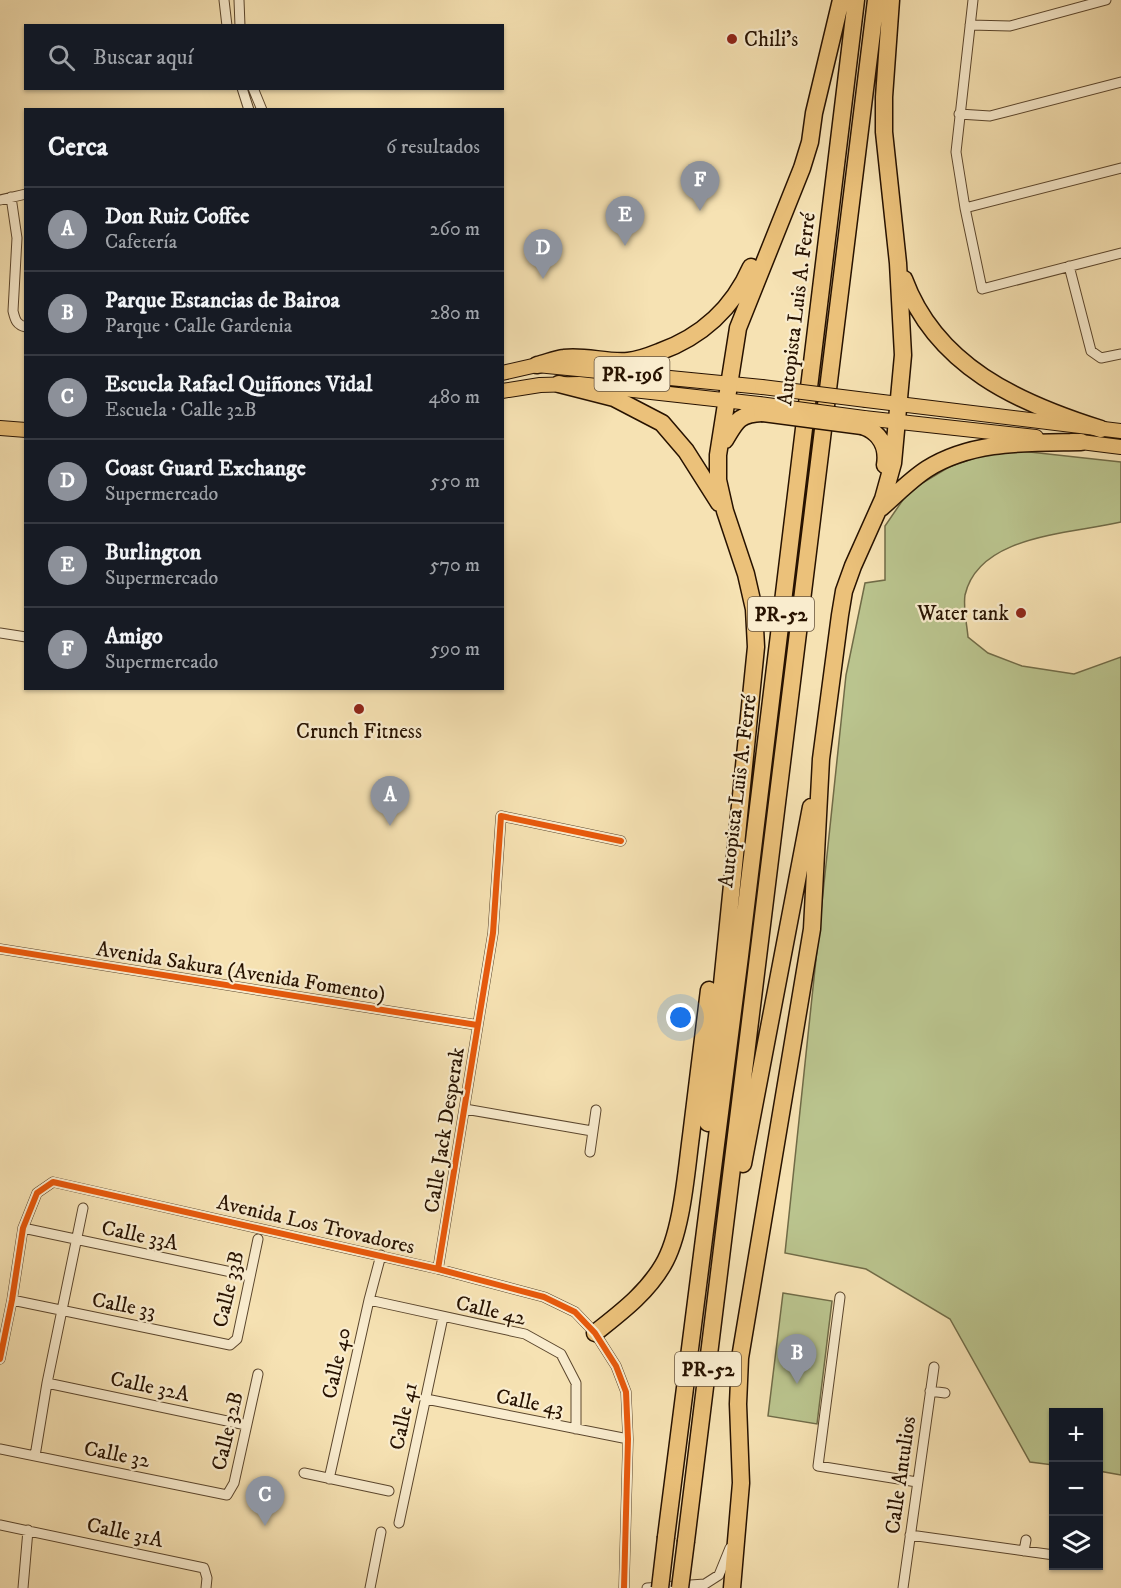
<!DOCTYPE html>
<html lang="es">
<meta charset="utf-8">
<style>
body{margin:0;font-family:"IM FELL DW Pica",serif;background:#242831;color:#f1f3f6}
.controls{position:absolute;right:18px;bottom:18px;display:grid;overflow:hidden;border-radius:0px;box-shadow:0 2px 4px #0004}
.controls button{width:54px;height:54px;display:grid;place-items:center;padding:0;border:0;border-bottom:2px solid #363941;background:#171b24;color:#f1f3f6;font:30px sans-serif}
.you{position:absolute;left:681px;top:1018px;width:21px;height:21px;margin:-15px;border:4px solid #fff;border-radius:50%;background:#1a73e8;box-shadow:0 0 0 9px #1a73e833}
.badge{display:grid;place-items:center;width:39px;height:39px;border-radius:50%;background:#8c9099;color:#fff;font-size:20px;font-weight:700}
.pin{position:absolute;translate:-50% -50px;filter:drop-shadow(0 2px 3px #0008)}
.pin::after{content:'';position:absolute;top:32px;width:21px;height:18px;background:inherit;clip-path:polygon(0 0,100% 0,50% 100%)}
.list{margin:0;padding:0;list-style:none}
h2{display:flex;justify-content:space-between;align-items:center;height:78px;margin:0;padding:0 24px;font-size:26px}
h2 small{font-size:20px;font-weight:400;color:#9ea1a6}
.list li{display:grid;grid-template-columns:39px 1fr auto;gap:18px;align-items:center;box-sizing:border-box;height:84px;padding:0 24px;border-top:2px solid #363941}
.list b{display:block;font-size:22px;white-space:nowrap}
.list p{margin:0;font-size:20px;white-space:nowrap;color:#9ea1a6}
.list em{font-size:20px;font-style:normal;color:#9ea1a6}
.icon{flex:none;width:33px;height:33px;fill:none;stroke:currentColor;stroke-width:2;stroke-linecap:round;stroke-linejoin:round}
.map{position:relative;flex:none;width:1121px;height:1588px;overflow:hidden}
.search{position:absolute;background:#171b24;box-shadow:0 2px 4px #0004;left:24px;top:24px;width:480px;height:66px;display:flex;align-items:center;gap:15px;box-sizing:border-box;padding:0 21px;border-radius:0px;color:#9ea1a6;font-size:22px}
.panel{position:absolute;background:#171b24;box-shadow:0 2px 4px #0004;left:24px;top:108px;width:480px;height:582px;border-radius:0px}
.map>svg:first-child{display:block}
.green{fill:#bac48e;stroke:#706b47;stroke-width:1.5}
.lines{fill:none;stroke-linecap:round;stroke-linejoin:round}
.minor-casing{stroke:#5b462d;stroke-width:11}
.primary-casing{stroke:#271200;stroke-width:16}
.motorway-casing{stroke:#271200;stroke-width:19}
.minor{stroke:#f9ecce;stroke-width:9}
.primary{stroke:#ebc17a;stroke-width:14}
.motorway{stroke:#ebc17a;stroke-width:16}
.primary-bridge-casing{stroke:#271200;stroke-width:16;stroke-linecap:butt}
.motorway-bridge-casing{stroke:#271200;stroke-width:19;stroke-linecap:butt}
.primary-bridge{stroke:#ebc17a;stroke-width:14}
.motorway-bridge{stroke:#ebc17a;stroke-width:16}
.cycleway-casing{stroke:#f9ecce;stroke-width:10}
.cycleway{stroke:#e8590c;stroke-width:6}
.poi-dot{fill:#8f2418;stroke:#f9ecce;stroke-width:2}
.labels{text-anchor:middle;stroke-width:4.5;stroke-linejoin:round;paint-order:stroke}
.shield{fill:#f9ecce;stroke:#66533e;stroke-width:1.5}
.shield-label{font-size:20px;font-weight:bold;fill:#271200}
.poi-label{font-size:21px;fill:#271200;stroke:#f9ecce;text-anchor:start}
.street-label{font-size:21px;fill:#271200;stroke:#f9ecce}
</style>
<div class="map">
<svg width="1121" height="1588" viewBox="0 0 1121 1588">
<rect width="100%" height="100%" fill="#f6e2b3"/>
<filter id="stains"><feTurbulence type="fractalNoise" baseFrequency=".00333" numOctaves="4"/><feColorMatrix values="0 0 0 0 .2 0 0 0 0 .09 0 0 0 0 .02 0 0 0 .5 -.17"/></filter>
<radialGradient id="worn" r=".72"><stop offset=".6" stop-color="#630" stop-opacity="0"/><stop offset="1" stop-color="#630" stop-opacity=".3"/></radialGradient>
<path class="green" d="M 1011,450 L 1121,462 L 1121,522 C 1072,534 979,534 965,595 C 963,608 967,625 968,637 L 988,653 L 1022,666 L 1074,674 L 1121,657 L 1121,1475 L 1099,1471 L 1098,1412 L 1054,1412 L 1053,1465 L 1030,1462 L 950,1319 L 866,1269 L 785,1253 L 846,675 L 865,583 L 885,580 L 885,526 L 909,491 L 949,467 L 986,454 Z
M 783,1293 L 832,1301 L 817,1424 L 768,1416 Z"/>
<g class="lines">
<defs>
<path id="minor" d="M 224,0 L 227,26
M 239,0 L 240,26
M 973,0 L 956,152 L 965,208 L 982,289 L 1121,253
M 970,25 L 1010,26 L 1106,0
M 242,88 L 249,110
M 253,88 L 262,110
M 959,114 L 990,116 L 1121,82
M 11,197 L 17,238 L 13,311 C 15,319 16,325 26,327
M 0,200 L 26,194
M 965,208 L 1121,168
M 1069,266 L 1091,351 L 1101,358 L 1121,354
M 0,633 L 26,637
M 0,949 L 477,1025
M 465,1109 L 592,1131
M 590,1152 L 596,1110
M 23,1228 L 250,1276
M 438,1269 L 493,933 L 501,816 L 621,841
M 840,1297 L 818,1466 L 917,1482
M 12,1300 L 230,1345 L 237,1339 L 258,1239
M 369,1300 L 525,1334 L 561,1354 L 576,1383 L 576,1429
M 0,1359 L 12,1300 L 23,1228 L 37,1193 L 53,1182 L 438,1269 L 544,1297 L 575,1312 L 595,1333 L 616,1366 L 626,1392 L 628,1439 L 624,1588
M 47,1383 L 246,1425
M 930,1391 L 945,1393
M 426,1399 L 628,1439
M 0,1449 L 227,1495 L 234,1483 L 258,1374
M 35,1456 L 47,1383 L 83,1208
M 304,1473 L 389,1491
M 329,1479 L 369,1300 L 381,1255
M 399,1523 L 443,1317
M 0,1525 L 204,1568 L 207,1578 L 206,1588
M 910,1535 L 1054,1555
M 1024,1551 L 1026,1540
M 23,1588 L 28,1530
M 370,1588 L 381,1532
M 647,1588 L 705,1584 L 719,1575 L 730,1548
M 903,1588 L 934,1367"/>
<path id="primary" d="M 502,373 L 537,365 L 762,387
M 502,391 L 540,385 L 579,384 L 759,404
M 866,400 L 1121,431
M 864,418 L 1036,437
M 0,428 L 26,430
M 1073,441 L 1121,447"/>
<path id="motorway" d="M 904,279 C 936,366 1018,403 1101,429
M 537,365 C 546,363 555,359 564,358 C 584,355 607,363 628,361 C 639,360 649,356 659,352 C 701,337 733,308 751,267
M 559,384 L 614,398 L 662,423 L 686,451 L 719,503
M 862,426 C 880,432 888,447 885,465
M 725,440 C 736,422 738,414 762,413
M 881,508 C 896,495 910,480 927,469 C 973,440 1029,443 1081,442
M 708,1123 L 756,647 L 754,609 L 746,574 L 725,511 L 718,480 L 718,455 L 738,328 L 802,168 L 810,142 L 814,113 L 841,0
M 743,1164 L 811,807
M 595,1333 C 620,1313 646,1294 663,1265 C 682,1233 686,1173 691,1136 C 697,1087 703,1038 709,990
M 666,1537 L 740,956 L 856,0
M 686,1541 L 876,0
M 732,1588 L 741,1483 L 738,1404 L 740,1358 L 812,929 L 821,759 L 840,615 L 844,591 L 853,566 L 883,499 L 893,463 L 903,355 L 898,263 L 884,132 L 884,97 L 891,0"/>
</defs>
<use href="#minor" class="minor-casing"/>
<use href="#primary" class="primary-casing"/>
<use href="#motorway" class="motorway-casing"/>
<use href="#minor" class="minor"/>
<use href="#primary" class="primary"/>
<use href="#motorway" class="motorway"/>
<defs>
<path id="primary-bridge" d="M 762,387 L 866,400
M 759,404 L 864,418"/>
<path id="motorway-bridge" d="M 762,413 L 862,426
M 660,1588 L 666,1537
M 680,1588 L 686,1541"/>
</defs>
<use href="#primary-bridge" class="primary-bridge-casing"/>
<use href="#motorway-bridge" class="motorway-bridge-casing"/>
<use href="#primary-bridge" class="primary-bridge"/>
<use href="#motorway-bridge" class="motorway-bridge"/>
<defs>
<path id="cycleway" d="M 0,949 L 477,1025
M 438,1269 L 493,933 L 501,816 L 621,841
M 0,1359 L 12,1300 L 23,1228 L 37,1193 L 53,1182 L 438,1269 L 544,1297 L 575,1312 L 595,1333 L 616,1366 L 626,1392 L 628,1439 L 624,1588"/>
</defs>
<use href="#cycleway" class="cycleway-casing"/>
<use href="#cycleway" class="cycleway"/>
</g>
<g class="poi-dot">
<circle cx="732" cy="39" r="6"/>
<circle cx="1021" cy="613" r="6"/>
<circle cx="359" cy="709" r="6"/>
</g>
<g class="labels">
<g class="shield">
<rect x="594.5" y="357" width="75" height="34" rx="4.5"/>
<rect x="748" y="597" width="66" height="34" rx="4.5"/>
<rect x="675" y="1352" width="66" height="34" rx="4.5"/>
</g>
<g class="shield-label">
<text x="632" y="381">PR-196</text>
<text x="781" y="621">PR-52</text>
<text x="708" y="1376">PR-52</text>
</g>
<g class="poi-label">
<text x="744" y="46">Chili's</text>
<text x="1009" y="620" text-anchor="end">Water tank</text>
<text x="359" y="738" text-anchor="middle">Crunch Fitness</text>
</g>
<g class="street-label">
<text transform="translate(796 309) rotate(-83)" y="7">Autopista Luis A. Ferré</text>
<text transform="translate(737 791) rotate(-83)" y="7">Autopista Luis A. Ferré</text>
<text transform="translate(241 971) rotate(9)" y="7">Avenida Sakura (Avenida Fomento)</text>
<text transform="translate(444 1130) rotate(-81)" y="7">Calle Jack Desperak</text>
<text transform="translate(316 1224) rotate(13)" y="7">Avenida Los Trovadores</text>
<text transform="translate(140 1235) rotate(12)" y="7">Calle 33A</text>
<text transform="translate(228 1289) rotate(-77)" y="7">Calle 33B</text>
<text transform="translate(124 1305) rotate(11)" y="7">Calle 33</text>
<text transform="translate(491 1310) rotate(13)" y="7">Calle 42</text>
<text transform="translate(336 1363) rotate(-78)" y="7">Calle 40</text>
<text transform="translate(150 1386) rotate(12)" y="7">Calle 32A</text>
<text transform="translate(530 1402) rotate(11)" y="7">Calle 43</text>
<text transform="translate(403 1416) rotate(-78)" y="7">Calle 41</text>
<text transform="translate(227 1431) rotate(-77)" y="7">Calle 32B</text>
<text transform="translate(117 1454) rotate(11)" y="7">Calle 32</text>
<text transform="translate(900 1475) rotate(-82)" y="7">Calle Antulios</text>
<text transform="translate(125 1532) rotate(12)" y="7">Calle 31A</text>
</g>
</g>
<rect width="100%" height="100%" filter="url(#stains)"/>
<rect width="100%" height="100%" fill="url(#worn)"/>
</svg>
<div class="controls">
<button>+</button>
<button>−</button>
<button><svg class="icon" aria-label="layers" viewBox="0 0 24 24"><path d="M12 4l9 5-9 5-9-5zM3 14l9 5 9-5"/></svg></button>
</div>
<div class="you"></div>
<div class="pin badge" style="left:390px;top:826px">A</div>
<div class="pin badge" style="left:797px;top:1384px">B</div>
<div class="pin badge" style="left:265px;top:1526px">C</div>
<div class="pin badge" style="left:543px;top:279px">D</div>
<div class="pin badge" style="left:625px;top:246px">E</div>
<div class="pin badge" style="left:700px;top:211px">F</div>
<div class="search"><svg class="icon" aria-label="search" viewBox="0 0 24 24"><circle cx="10" cy="10" r="6"/><path d="M15 15l6 6"/></svg>Buscar aquí</div>
<section class="panel">
<h2>Cerca<small>6 resultados</small></h2>
<ul class="list">
<li><span class="badge">A</span><div><b>Don Ruiz Coffee</b><p>Cafetería</p></div><em>260 m</em></li>
<li><span class="badge">B</span><div><b>Parque Estancias de Bairoa</b><p>Parque · Calle Gardenia</p></div><em>280 m</em></li>
<li><span class="badge">C</span><div><b>Escuela Rafael Quiñones Vidal</b><p>Escuela · Calle 32B</p></div><em>480 m</em></li>
<li><span class="badge">D</span><div><b>Coast Guard Exchange</b><p>Supermercado</p></div><em>550 m</em></li>
<li><span class="badge">E</span><div><b>Burlington</b><p>Supermercado</p></div><em>570 m</em></li>
<li><span class="badge">F</span><div><b>Amigo</b><p>Supermercado</p></div><em>590 m</em></li>
</ul>
</section>
</div>
